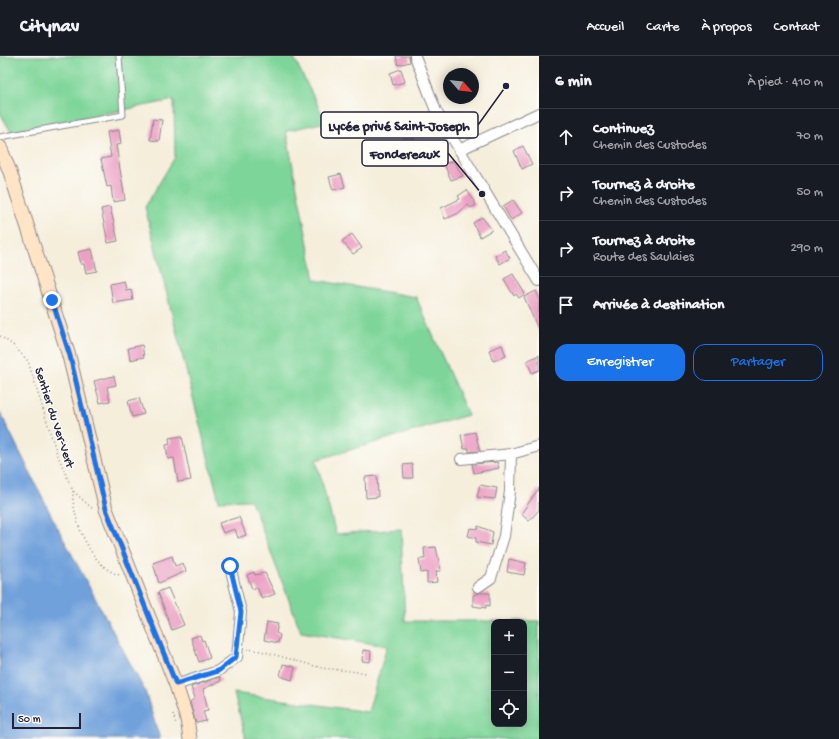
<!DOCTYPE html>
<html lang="fr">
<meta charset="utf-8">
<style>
body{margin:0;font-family:"Gochi Hand",sans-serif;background:#242831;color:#f1f3f6}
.controls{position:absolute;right:12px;bottom:12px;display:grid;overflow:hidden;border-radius:8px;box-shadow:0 2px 10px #0003}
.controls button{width:36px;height:36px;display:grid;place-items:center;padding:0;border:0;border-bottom:1px solid #363941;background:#171b24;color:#f1f3f6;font:20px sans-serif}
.compass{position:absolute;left:443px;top:12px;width:36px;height:36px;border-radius:50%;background:#171b24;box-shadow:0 2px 10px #0003;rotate:117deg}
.scale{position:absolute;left:12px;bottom:10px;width:69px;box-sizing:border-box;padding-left:4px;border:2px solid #22223b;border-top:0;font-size:11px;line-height:14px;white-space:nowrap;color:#22223b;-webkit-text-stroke:3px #fdfcf7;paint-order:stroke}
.stop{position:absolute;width:12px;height:12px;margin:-9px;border:3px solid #1a73e8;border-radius:50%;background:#fff}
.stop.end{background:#1a73e8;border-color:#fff;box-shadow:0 1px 4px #0008}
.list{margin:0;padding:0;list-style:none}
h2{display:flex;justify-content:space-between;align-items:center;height:52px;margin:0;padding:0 16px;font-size:17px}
h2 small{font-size:13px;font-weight:400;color:#9ea1a6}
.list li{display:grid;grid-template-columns:26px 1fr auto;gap:12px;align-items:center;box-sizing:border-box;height:56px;padding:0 16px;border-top:1px solid #363941}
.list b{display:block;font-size:15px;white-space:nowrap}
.list p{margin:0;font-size:13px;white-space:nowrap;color:#9ea1a6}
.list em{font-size:13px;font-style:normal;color:#9ea1a6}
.actions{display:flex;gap:8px;padding:12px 16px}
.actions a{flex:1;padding:9px 0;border:1px solid #1a73e8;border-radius:12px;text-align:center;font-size:14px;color:#1a73e8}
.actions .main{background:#1a73e8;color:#fff}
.icon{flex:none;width:22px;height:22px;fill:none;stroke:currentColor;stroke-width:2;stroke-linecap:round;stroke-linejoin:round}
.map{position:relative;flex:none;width:539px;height:683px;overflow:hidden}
header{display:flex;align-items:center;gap:24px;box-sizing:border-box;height:56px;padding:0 20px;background:#171b24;border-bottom:1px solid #363941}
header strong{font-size:19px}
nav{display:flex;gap:22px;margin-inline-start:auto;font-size:14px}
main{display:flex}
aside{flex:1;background:#171b24}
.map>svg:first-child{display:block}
.green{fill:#7ed599;stroke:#507c6a;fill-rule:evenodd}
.water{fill:#71a1db;stroke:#4a628b}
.building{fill:#eca1c4}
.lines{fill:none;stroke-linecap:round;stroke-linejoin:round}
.lane-casing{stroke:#8c888b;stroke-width:7}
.street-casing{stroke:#8c888b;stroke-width:12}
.secondary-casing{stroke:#8c888b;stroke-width:15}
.path{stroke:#8c888b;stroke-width:1.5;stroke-dasharray:1 3;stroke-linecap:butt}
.lane{stroke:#fff;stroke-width:5}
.street{stroke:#fff;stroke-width:10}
.secondary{stroke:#ffe4c6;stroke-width:13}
.route{stroke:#1a73e8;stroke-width:5}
.labels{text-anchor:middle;stroke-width:3;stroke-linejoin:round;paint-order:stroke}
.street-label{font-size:13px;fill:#22223b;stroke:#fdfcf7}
.leader{fill:none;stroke:#22223b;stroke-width:1.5}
.callout-dot{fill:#22223b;stroke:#fdfcf7;stroke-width:1.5}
.callout{fill:#fdfcf7;stroke:#22223b;stroke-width:1.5}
.callout-label{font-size:14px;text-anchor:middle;font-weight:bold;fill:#22223b}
</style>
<header>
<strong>Citynav</strong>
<nav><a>Accueil</a><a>Carte</a><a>À propos</a><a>Contact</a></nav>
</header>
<main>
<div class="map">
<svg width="539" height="683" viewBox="0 0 539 683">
<rect width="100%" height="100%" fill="#fdfcf7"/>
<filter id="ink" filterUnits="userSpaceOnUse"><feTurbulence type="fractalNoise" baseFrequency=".025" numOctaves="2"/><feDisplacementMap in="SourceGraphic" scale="8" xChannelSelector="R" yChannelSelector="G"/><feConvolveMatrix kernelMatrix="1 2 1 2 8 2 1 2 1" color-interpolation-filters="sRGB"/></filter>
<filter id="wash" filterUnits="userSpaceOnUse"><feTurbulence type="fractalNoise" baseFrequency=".012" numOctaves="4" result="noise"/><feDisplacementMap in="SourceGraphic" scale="16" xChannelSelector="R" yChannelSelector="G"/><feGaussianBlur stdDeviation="0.9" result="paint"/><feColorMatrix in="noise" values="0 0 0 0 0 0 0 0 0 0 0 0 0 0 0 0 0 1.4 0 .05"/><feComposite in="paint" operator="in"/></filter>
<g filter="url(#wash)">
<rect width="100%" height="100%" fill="#f5eedb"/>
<path class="green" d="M 0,0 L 293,0 L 326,66 L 286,75 L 315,224 L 416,241 L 468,359 L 316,404 L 336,478 L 401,473 L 405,565 L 539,565 L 539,681 L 537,683 L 246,683 L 234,637 L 368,656 L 387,590 L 301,576 L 251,444 L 219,445 L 145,151 L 175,101 L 174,44 L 11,76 L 0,57 ZM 494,566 L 524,566 L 524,668 L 494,668 Z"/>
<path class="water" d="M 0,356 L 55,467 L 145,635 L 160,683 L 0,683 Z"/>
<g id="blocks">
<path class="building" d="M 396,0 L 409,0 L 410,6 L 398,9 Z
M 401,13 L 405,26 L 393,29 L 390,17 Z
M 153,63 L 162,64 L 159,85 L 150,84 Z
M 119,74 L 121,88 L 116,89 L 125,144 L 113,146 L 111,130 L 107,131 L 101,103 L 111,101 L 107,76 Z
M 413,80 L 416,91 L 405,94 L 403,82 Z
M 523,90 L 532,108 L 522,113 L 514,95 Z
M 453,105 L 463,120 L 451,124 L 444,108 Z
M 341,118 L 345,131 L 333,134 L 329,121 Z
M 467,134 L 476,149 L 471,152 L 468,149 L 457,158 L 445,163 L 441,152 L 460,143 L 458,140 Z
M 513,144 L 522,157 L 511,164 L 503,150 Z
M 110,151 L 118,185 L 108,187 L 101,153 Z
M 482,161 L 492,174 L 480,181 L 473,167 Z
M 352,178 L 362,192 L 353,198 L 342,185 Z
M 92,193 L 97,215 L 86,217 L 84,208 L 81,208 L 78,196 Z
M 505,194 L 510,202 L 500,208 L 495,200 Z
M 513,218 L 525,238 L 519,242 L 516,238 L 514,240 L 504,223 Z
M 124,225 L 126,234 L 131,233 L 133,244 L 113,247 L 110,228 Z
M 536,235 L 539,241 L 539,275 L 524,241 Z
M 142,289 L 144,301 L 130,304 L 128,292 Z
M 502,289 L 506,300 L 493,305 L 489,294 Z
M 539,299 L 539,314 L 532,317 L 527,305 Z
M 114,320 L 116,329 L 107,331 L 110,345 L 100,347 L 94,325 Z
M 139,342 L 144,358 L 132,361 L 128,345 Z
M 475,376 L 480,395 L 469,396 L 469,392 L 464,393 L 461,379 Z
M 182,380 L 191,424 L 178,426 L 174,402 L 168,403 L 166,389 L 170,388 L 169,382 Z
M 497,406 L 499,412 L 474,417 L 472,408 Z
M 412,408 L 413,422 L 404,422 L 403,409 Z
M 377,420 L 378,441 L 366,442 L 365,421 Z
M 480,429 L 497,432 L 495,443 L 477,441 Z
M 539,432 L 539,454 L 529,465 L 521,458 Z
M 239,461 L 246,479 L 238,482 L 235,473 L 223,477 L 219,467 Z
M 478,470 L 493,476 L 491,489 L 476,486 L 476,482 L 468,480 L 470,472 L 478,473 Z
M 436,491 L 441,515 L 436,515 L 437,526 L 427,527 L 427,516 L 421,517 L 419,503 L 425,503 L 424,492 Z
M 172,500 L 175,510 L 183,507 L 186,515 L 159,527 L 153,507 Z
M 509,503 L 526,507 L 524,519 L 507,516 Z
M 254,516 L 255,519 L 265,517 L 275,538 L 262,543 L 257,531 L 252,533 L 247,519 Z
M 168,532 L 184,569 L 172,574 L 158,536 Z
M 480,537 L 490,537 L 490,550 L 486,549 L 486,552 L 473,550 L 473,539 Z
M 267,566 L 278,568 L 276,577 L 280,579 L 278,587 L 264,584 Z
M 200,579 L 202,585 L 204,584 L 210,602 L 199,606 L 191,582 Z
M 363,594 L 371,595 L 370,606 L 362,605 Z
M 283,608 L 295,611 L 292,624 L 280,620 Z
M 220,621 L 221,625 L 203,633 L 208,654 L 203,655 L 206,665 L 196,667 L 190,646 L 195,642 L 191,631 Z"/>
</g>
</g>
<g filter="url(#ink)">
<use href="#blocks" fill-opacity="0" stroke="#8c888b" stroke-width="1"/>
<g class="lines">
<defs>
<path id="lane" d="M 0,81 L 123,59 L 119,0"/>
<path id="street" d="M 415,0 L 436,55 L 539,225
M 459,94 L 539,57
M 461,403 L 511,398 L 539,390
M 478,531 L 491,522 L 504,480 L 510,435 L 511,398
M 176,629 L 218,615 L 237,601 L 241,556 L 230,510"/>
<path id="secondary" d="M 0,91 L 10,116 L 69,300 L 106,453 L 176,629 L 187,663 L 190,683"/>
</defs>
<use href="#lane" class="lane-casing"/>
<use href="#street" class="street-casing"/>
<use href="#secondary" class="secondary-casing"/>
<path class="path" d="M 0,280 L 13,289 L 28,305 L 57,398 L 73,435 L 94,454
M 73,435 C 71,461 91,513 120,519
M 247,593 L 261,595 L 322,612 L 367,617
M 173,658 L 176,668"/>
<use href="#lane" class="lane"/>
<use href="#street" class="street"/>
<use href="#secondary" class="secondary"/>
</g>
</g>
<g class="lines" filter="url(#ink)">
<path class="route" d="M 52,244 L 70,300 L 106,453 L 176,628 L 218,615 L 236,601 L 241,556 L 230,510"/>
</g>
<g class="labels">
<g class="street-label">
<text transform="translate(56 361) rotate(72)" y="5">Sentier du Ver-Vert</text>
</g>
</g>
<path class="leader" d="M506 30L478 69M482 138L448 97"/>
<g class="callout-dot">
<circle cx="506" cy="30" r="4"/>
<circle cx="482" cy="138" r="4"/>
</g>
<g class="callout">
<rect x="321" y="56" width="157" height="26" rx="4"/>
<rect x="362" y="84" width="86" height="26" rx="4"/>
</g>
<g class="callout-label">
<text x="399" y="74">Lycée privé Saint-Joseph</text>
<text x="405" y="102">Fondereaux</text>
</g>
</svg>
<div class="controls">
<button>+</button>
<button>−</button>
<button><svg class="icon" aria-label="locate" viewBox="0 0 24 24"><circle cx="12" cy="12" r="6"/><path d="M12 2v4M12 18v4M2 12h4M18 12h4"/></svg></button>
</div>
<svg class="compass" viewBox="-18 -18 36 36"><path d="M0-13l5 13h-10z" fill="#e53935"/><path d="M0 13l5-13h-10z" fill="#9ea1a6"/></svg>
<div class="scale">50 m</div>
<div class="stop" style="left:230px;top:510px"></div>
<div class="stop end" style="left:52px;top:244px"></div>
</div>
<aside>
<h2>6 min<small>À pied · 410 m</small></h2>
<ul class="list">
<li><svg class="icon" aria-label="ahead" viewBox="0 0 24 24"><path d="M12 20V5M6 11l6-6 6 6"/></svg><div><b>Continuez</b><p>Chemin des Custodes</p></div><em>70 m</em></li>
<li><svg class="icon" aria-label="right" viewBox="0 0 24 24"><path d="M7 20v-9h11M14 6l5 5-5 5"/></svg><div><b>Tournez à droite</b><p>Chemin des Custodes</p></div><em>50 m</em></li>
<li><svg class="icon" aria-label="right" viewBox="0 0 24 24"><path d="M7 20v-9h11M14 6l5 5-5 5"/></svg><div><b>Tournez à droite</b><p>Route des Saulaies</p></div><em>290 m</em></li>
<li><svg class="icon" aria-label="arrive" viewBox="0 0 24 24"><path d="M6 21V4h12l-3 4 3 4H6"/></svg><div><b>Arrivée à destination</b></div></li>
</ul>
<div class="actions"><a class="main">Enregistrer</a><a>Partager</a></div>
</aside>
</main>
